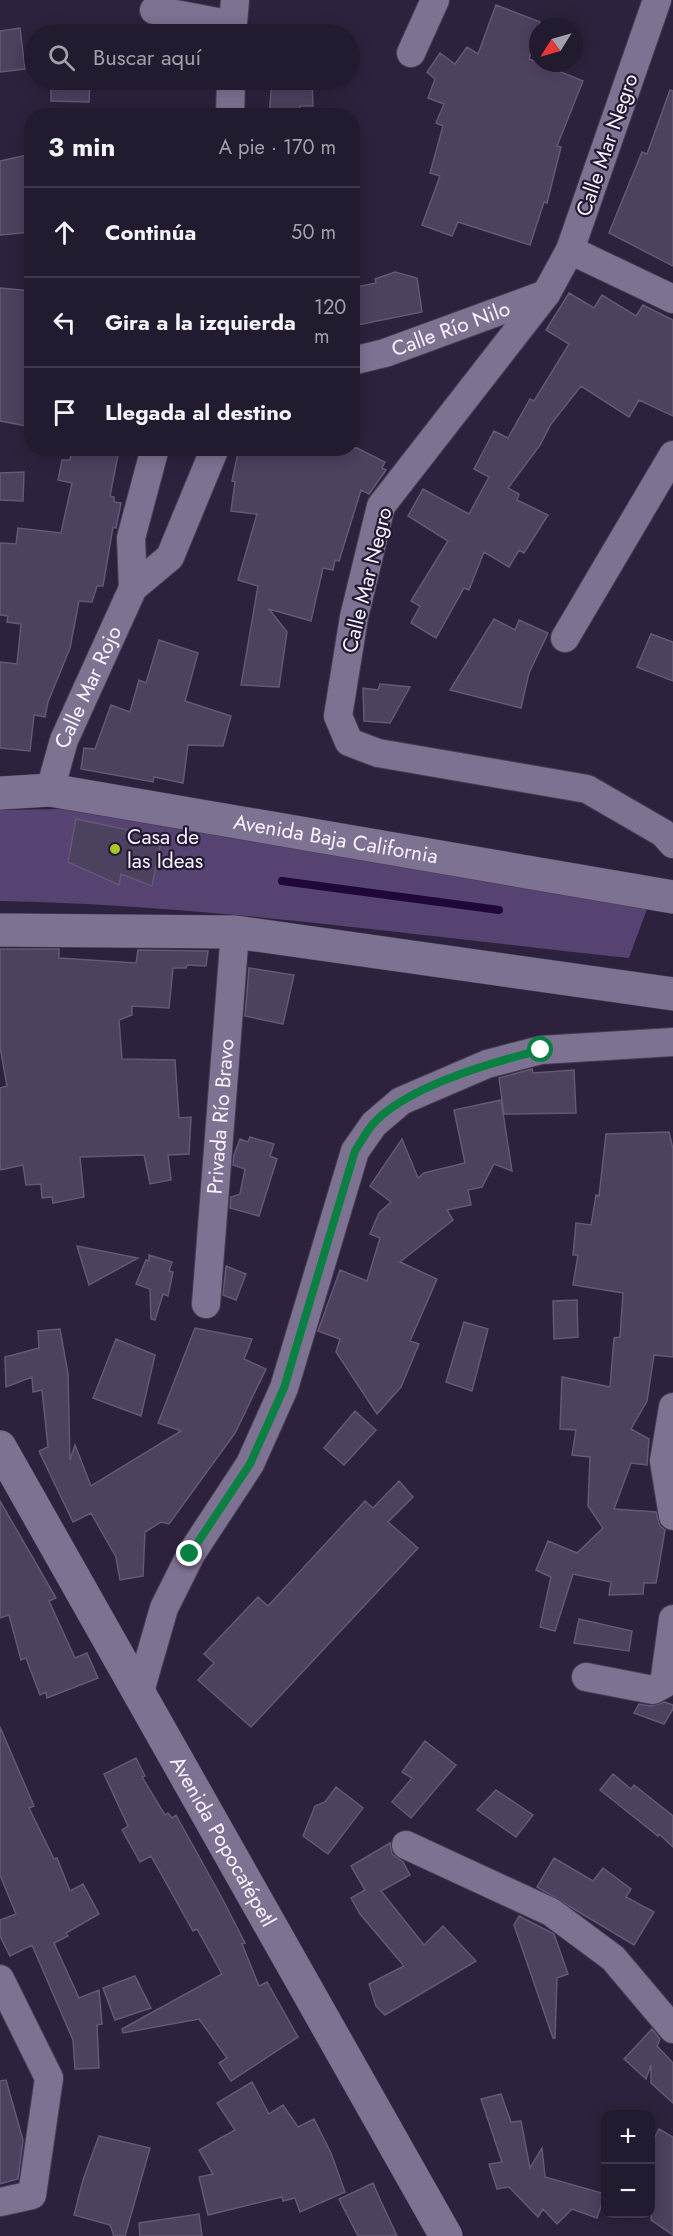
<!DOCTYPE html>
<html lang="es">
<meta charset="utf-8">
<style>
body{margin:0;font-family:Jost,sans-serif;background:#2e273a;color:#f1f3f6}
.controls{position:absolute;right:18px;bottom:18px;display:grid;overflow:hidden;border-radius:12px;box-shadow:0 3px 15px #0003}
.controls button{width:54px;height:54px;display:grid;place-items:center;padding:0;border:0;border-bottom:2px solid #3f384a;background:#221a2e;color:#f1f3f6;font:30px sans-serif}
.compass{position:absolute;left:529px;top:18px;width:54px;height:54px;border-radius:50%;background:#221a2e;box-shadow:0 3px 15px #0003;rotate:233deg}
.stop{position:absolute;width:18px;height:18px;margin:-14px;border:4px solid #0b8043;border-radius:50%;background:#fff}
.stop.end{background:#0b8043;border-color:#fff;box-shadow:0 2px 6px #0008}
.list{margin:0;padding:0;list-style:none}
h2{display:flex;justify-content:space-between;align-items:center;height:78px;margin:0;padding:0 24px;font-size:26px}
h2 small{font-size:20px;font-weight:400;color:#a2a1aa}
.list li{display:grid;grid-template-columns:39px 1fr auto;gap:18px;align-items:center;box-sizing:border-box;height:90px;padding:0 24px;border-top:2px solid #3f384a}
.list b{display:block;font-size:22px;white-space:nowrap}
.list em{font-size:20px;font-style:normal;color:#a2a1aa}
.icon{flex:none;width:33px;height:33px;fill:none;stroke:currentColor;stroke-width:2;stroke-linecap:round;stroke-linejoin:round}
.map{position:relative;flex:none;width:673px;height:2236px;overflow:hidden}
.search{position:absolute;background:#221a2e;box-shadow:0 3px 15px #0003;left:24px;top:24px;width:336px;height:66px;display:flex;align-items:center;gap:15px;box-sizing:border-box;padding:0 21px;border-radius:33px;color:#a2a1aa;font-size:22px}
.panel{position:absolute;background:#221a2e;box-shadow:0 3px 15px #0003;left:24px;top:108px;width:336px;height:348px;border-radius:24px}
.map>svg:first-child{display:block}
.green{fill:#564372}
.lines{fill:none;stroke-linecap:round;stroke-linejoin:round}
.stream{stroke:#1f0737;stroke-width:8}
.building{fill:#4c415e;stroke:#635876;stroke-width:1.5}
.street-casing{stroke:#473e53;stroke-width:30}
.secondary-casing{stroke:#473e53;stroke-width:34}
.street{stroke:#7e7292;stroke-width:28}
.secondary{stroke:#7e7292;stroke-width:33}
.route{stroke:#0b8043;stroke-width:8}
.poi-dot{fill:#a6c820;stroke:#231932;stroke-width:2}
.labels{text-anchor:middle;stroke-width:4.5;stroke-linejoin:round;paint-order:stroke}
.street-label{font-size:21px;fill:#f7f3fe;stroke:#231932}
.poi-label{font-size:21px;fill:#f7f3fe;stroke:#231932;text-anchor:start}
</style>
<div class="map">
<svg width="673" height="2236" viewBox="0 0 673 2236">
<rect width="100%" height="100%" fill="#2d223d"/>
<path class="green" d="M 61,809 L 648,906 L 629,958 C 421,936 209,905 0,901 L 0,810 Z"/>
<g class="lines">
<path class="stream" d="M 282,881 L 499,910"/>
</g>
<path class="building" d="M 496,5 L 540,22 L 529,59 L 583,81 L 557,146 L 561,147 L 547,203 L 544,202 L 530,245 L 458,222 L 452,236 L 422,225 L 440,176 L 430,173 L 443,126 L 436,123 L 444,104 L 428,98 L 435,79 L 427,72 L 440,53 L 455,64 L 467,47 L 478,54 Z
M 20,28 L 25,69 L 0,72 L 0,31 Z
M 51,80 L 90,80 L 89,102 L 51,101 Z
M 272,80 L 312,80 L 313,106 L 300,106 L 298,116 L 269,116 Z
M 670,90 L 673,91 L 673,266 L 609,233 L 642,152 L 647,154 Z
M 32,154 L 32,232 L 0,235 L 0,161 Z
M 395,272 L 417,278 L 422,312 L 352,326 L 352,291 L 357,291 L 356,287 L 376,283 L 375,279 Z
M 0,288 L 32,291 L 32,427 L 0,421 Z
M 569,293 L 594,308 L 602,295 L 636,316 L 643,305 L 673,320 L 673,416 L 639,400 L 629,417 L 581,386 L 551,424 L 540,445 L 508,488 L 519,494 L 517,500 L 548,515 L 524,553 L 519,550 L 509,567 L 484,552 L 469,590 L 464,588 L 436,638 L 411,623 L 420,606 L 411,601 L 448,541 L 408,516 L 423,489 L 469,514 L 489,477 L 474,469 L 494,431 L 508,438 L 530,399 L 534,401 L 569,344 L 546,330 Z
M 73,448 L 89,448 L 118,455 L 110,496 L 114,497 L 114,502 L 121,503 L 116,528 L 113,527 L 103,586 L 97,586 L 92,602 L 79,601 L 70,648 L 48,702 L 45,717 L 34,715 L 30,751 L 0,748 L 0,662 L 17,664 L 21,624 L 7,622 L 8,616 L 0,615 L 0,543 L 16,544 L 18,528 L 61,533 L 72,483 L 58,480 L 62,460 L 70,460 Z
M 239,448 L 357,448 L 385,462 L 382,468 L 386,470 L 369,494 L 361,490 L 339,561 L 335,560 L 333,570 L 323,568 L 311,621 L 269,609 L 287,632 L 279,687 L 241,685 L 258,586 L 238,580 L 257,514 L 231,511 L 235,482 L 232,481 Z
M 24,472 L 23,501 L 0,500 L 0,473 Z
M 494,619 L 515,630 L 519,620 L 548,633 L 529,673 L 521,708 L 450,690 Z
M 651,634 L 673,642 L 673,681 L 637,667 Z
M 159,640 L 198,653 L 185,701 L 231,716 L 223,746 L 188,745 L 183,783 L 154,777 L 153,782 L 81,769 L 84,748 L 95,749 L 111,705 L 130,712 L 139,680 L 146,683 Z
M 380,684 L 410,687 L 390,723 L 364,721 L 363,688 L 378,690 Z
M 76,819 L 162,837 L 152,886 L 121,874 L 119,885 L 68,862 Z
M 0,949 L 59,949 L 59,958 L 136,963 L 138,950 L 208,951 L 206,966 L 187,965 L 186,968 L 173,968 L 169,1008 L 132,1006 L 132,1015 L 119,1020 L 122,1059 L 175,1060 L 179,1118 L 191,1117 L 189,1154 L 168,1155 L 171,1180 L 150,1184 L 144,1155 L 80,1157 L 84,1197 L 53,1203 L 52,1197 L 42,1198 L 41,1184 L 26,1185 L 23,1165 L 0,1170 L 0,1088 L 7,1086 L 0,1047 Z
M 249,968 L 294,975 L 283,1024 L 245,1016 Z
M 532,1069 L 533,1073 L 574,1070 L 576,1113 L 504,1114 L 499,1078 Z
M 501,1100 L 512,1171 L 494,1164 L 482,1187 L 468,1190 L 471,1205 L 447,1210 L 453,1220 L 400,1262 L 437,1279 L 410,1341 L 419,1344 L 401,1387 L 377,1414 L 336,1352 L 340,1339 L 318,1331 L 340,1270 L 367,1281 L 380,1238 L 370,1234 L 379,1213 L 391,1202 L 370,1186 L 402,1139 L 418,1178 L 424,1173 L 465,1163 L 454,1110 Z
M 669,1132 L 673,1149 L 673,1357 L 654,1355 L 647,1401 L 631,1429 L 649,1439 L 647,1465 L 631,1463 L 614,1509 L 656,1512 L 660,1526 L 665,1530 L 656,1583 L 644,1583 L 643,1594 L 609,1595 L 611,1582 L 573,1574 L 555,1631 L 540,1627 L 551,1577 L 536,1570 L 548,1541 L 577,1553 L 603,1528 L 588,1506 L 590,1457 L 572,1455 L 576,1430 L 560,1429 L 562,1377 L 610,1387 L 614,1338 L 620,1337 L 623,1293 L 573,1285 L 578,1255 L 573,1255 L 576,1223 L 591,1225 L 596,1195 L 599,1196 L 606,1134 Z
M 250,1137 L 274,1144 L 270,1156 L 277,1159 L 259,1216 L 230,1208 L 231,1197 L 240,1194 L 245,1169 L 233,1165 L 234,1155 L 240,1139 L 248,1142 Z
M 77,1246 L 138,1258 L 89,1285 Z
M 149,1255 L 172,1262 L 169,1271 L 173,1272 L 168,1296 L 163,1294 L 155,1320 L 151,1319 L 150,1289 L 136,1284 L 146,1260 L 149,1261 Z
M 226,1266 L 246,1274 L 236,1300 L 223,1295 Z
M 577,1300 L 578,1337 L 554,1339 L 553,1301 Z
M 464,1322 L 488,1329 L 472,1391 L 446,1382 Z
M 195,1328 L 252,1339 L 244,1359 L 266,1369 L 235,1433 L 169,1524 L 161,1522 L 145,1532 L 143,1576 L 120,1580 L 116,1557 L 91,1513 L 73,1522 L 39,1451 L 48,1447 L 42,1390 L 33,1392 L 32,1377 L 6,1387 L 5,1357 L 39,1348 L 38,1331 L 60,1329 L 68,1374 L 70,1460 L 75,1445 L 91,1486 L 181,1431 L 158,1423 Z
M 116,1339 L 155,1355 L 141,1416 L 93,1398 Z
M 355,1411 L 376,1430 L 344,1465 L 324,1448 Z
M 399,1481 L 413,1497 L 388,1522 L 418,1548 L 251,1727 L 198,1680 L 214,1663 L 204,1654 L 258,1597 L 268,1606 L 365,1501 L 373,1508 Z
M 0,1501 L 56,1598 L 49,1601 L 75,1658 L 87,1653 L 98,1678 L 47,1698 L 46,1692 L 40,1695 L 26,1658 L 21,1660 L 9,1615 L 0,1618 Z
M 579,1619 L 632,1631 L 629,1651 L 574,1643 Z
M 665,1702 L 673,1705 L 673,1709 L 664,1724 L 634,1713 L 639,1704 L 651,1706 Z
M 0,1727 L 34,1806 L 29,1808 L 54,1859 L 57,1858 L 70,1891 L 83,1884 L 99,1914 L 66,1933 L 68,1936 L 54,1943 L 79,1998 L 99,1990 L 102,2024 L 97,2025 L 99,2068 L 75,2069 L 73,2040 L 32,1945 L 10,1956 L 0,1936 L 0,1920 L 16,1914 L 0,1875 Z
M 425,1741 L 456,1765 L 411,1818 L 392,1802 L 412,1778 L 402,1772 Z
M 136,1758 L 145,1776 L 142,1777 L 165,1815 L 168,1813 L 172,1818 L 176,1815 L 223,1900 L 245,1943 L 242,1944 L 259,1986 L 267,1982 L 298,2037 L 231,2081 L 219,2063 L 227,2058 L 199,2019 L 123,2033 L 122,2029 L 222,1974 L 197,1929 L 193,1931 L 151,1856 L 140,1862 L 122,1830 L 128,1826 L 104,1774 Z
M 613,1774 L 631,1789 L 634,1785 L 673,1816 L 673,1847 L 659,1834 L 658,1836 L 600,1790 Z
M 336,1787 L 363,1808 L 328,1854 L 303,1836 L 315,1806 L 325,1802 Z
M 496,1790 L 533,1815 L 516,1837 L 477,1810 Z
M 390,1843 L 392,1854 L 403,1862 L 410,1875 L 381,1891 L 424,1945 L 443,1926 L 476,1961 L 385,2015 L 376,2006 L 369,1984 L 404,1966 L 360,1914 L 351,1898 L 365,1890 L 351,1866 Z
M 554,1858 L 593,1881 L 603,1868 L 631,1889 L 626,1897 L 654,1912 L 634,1945 L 537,1887 Z
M 519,1916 L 554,1934 L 568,1974 L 557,1978 L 555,2038 L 553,2038 L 514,1925 Z
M 135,1976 L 151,2008 L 115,2020 L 103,1988 Z
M 652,2029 L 660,2039 L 657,2046 L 673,2063 L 673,2103 L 651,2083 L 651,2065 L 646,2079 L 624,2059 Z
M 6,2080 L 23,2140 L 18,2179 L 0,2184 L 0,2081 Z
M 252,2082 L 269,2114 L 283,2105 L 298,2127 L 314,2119 L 331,2153 L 345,2192 L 300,2212 L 295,2198 L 283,2201 L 282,2197 L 208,2215 L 199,2177 L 213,2174 L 199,2150 L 235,2130 L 217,2103 Z
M 501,2094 L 511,2122 L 521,2121 L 530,2168 L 542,2148 L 545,2177 L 605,2194 L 597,2218 L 572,2209 L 557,2224 L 543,2209 L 538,2217 L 509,2187 L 497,2189 L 489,2164 L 502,2162 L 481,2099 Z
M 659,2129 L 673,2137 L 673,2235 L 651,2220 L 651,2144 Z
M 99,2136 L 150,2148 L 125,2236 L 114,2236 L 110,2225 L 74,2215 L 83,2180 Z
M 373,2183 L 379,2197 L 397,2236 L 358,2236 L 339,2199 Z
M 199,2214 L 202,2236 L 140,2236 L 139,2223 Z"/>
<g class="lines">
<defs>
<g id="street">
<path d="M 657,0 L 570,250 L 546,294 L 381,506 L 354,617 L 338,716 L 349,742 L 378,753 L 587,789 L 663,833 L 673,844"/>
<path d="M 154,10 L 233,25"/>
<path d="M 232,34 L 235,0"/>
<path d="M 411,53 L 435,0"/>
<path d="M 230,116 L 231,80"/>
<path d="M 570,250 L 673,299"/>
<path id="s1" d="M 352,361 L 385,353 L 546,294"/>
<path d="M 133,588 L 131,538 L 155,448"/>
<path d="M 565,638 L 673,455"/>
<path id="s2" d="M 50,790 L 64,740 L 133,588 L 170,557 L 215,448"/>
<path id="s3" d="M 206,1304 L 235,932"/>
<path d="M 673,1407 L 664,1461 L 673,1516"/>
<path d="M 586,1677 L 653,1690 L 664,1684 L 673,1619"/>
<path d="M 139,1695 L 164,1608 L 191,1554 L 250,1464 L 284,1388 L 355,1151 L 374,1124 L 401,1101 L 487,1064 L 541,1050 L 673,1042"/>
<path d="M 406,1845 L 551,1912 L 613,1958 L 673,2029"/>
<path d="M 0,1979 L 49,2078 L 32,2195 L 0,2202"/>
</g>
<g id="secondary">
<path id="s4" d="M 0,793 L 50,790 L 673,897"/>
<path d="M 0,930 L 235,932 L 673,994"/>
<path id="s5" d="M 0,1447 L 446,2236"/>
</g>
</defs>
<use href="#street" class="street-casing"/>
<use href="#secondary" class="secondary-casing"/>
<use href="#street" class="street"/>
<use href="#secondary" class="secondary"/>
</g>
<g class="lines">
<path class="route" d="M 190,1554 L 250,1464 L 284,1388 L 355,1151 C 361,1142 366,1132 373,1124 C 406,1087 493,1062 541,1050"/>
</g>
<circle class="poi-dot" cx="115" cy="849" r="6"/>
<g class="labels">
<g class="street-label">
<text transform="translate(607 145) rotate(-71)" y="7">Calle Mar Negro</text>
<text dy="7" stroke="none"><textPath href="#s1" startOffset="104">Calle Río Nilo</textPath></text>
<text transform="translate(367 580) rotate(-76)" y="7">Calle Mar Negro</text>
<text dy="7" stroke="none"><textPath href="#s2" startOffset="110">Calle Mar Rojo</textPath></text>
<text dy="7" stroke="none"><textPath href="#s4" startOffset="340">Avenida Baja California</textPath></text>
<text dy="7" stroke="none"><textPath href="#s3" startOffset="188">Privada Río Bravo</textPath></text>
<text dy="7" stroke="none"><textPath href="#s5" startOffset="453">Avenida Popocatépetl</textPath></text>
</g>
<g class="poi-label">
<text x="127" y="844">Casa de<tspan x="127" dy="24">las Ideas</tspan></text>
</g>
</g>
</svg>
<div class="controls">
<button>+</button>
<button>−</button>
</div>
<svg class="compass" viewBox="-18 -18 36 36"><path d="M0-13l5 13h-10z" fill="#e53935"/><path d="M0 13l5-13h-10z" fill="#a2a1aa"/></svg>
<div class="stop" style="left:541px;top:1050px"></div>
<div class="stop end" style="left:190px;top:1554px"></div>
<div class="search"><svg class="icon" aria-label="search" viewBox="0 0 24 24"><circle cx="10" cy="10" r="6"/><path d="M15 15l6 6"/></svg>Buscar aquí</div>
<section class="panel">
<h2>3 min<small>A pie · 170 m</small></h2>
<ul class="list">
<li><svg class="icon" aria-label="ahead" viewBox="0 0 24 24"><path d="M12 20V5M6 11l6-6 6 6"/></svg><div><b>Continúa</b></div><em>50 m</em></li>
<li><svg class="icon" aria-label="left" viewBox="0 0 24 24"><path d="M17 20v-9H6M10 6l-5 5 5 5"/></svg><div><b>Gira a la izquierda</b></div><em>120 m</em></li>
<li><svg class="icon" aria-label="arrive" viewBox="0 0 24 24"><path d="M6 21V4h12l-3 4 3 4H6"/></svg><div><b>Llegada al destino</b></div></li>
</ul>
</section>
</div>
